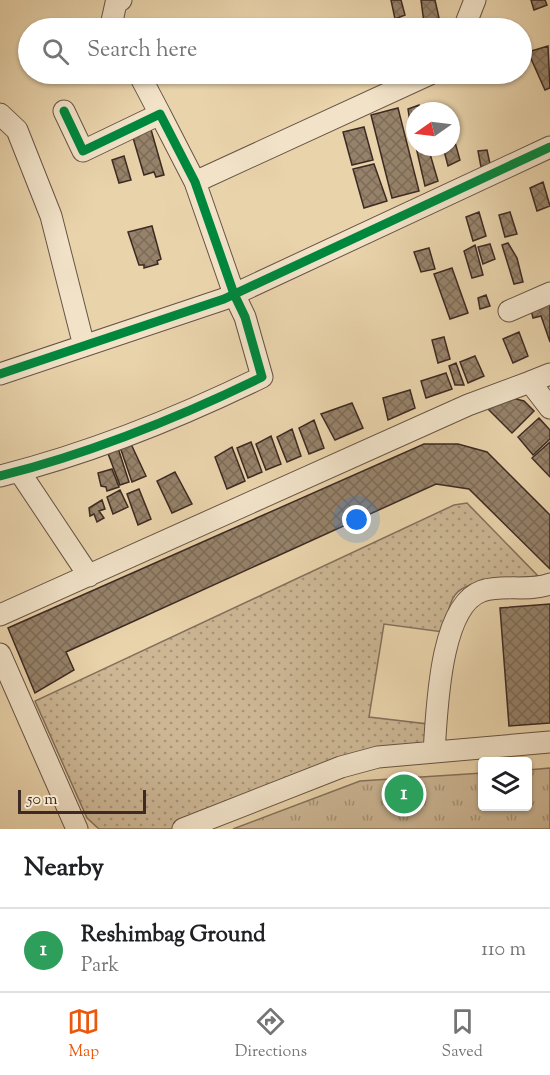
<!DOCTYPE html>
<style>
body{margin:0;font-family:"Sorts Mill Goudy",serif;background:#f2f2f2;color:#202124}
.controls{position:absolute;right:18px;bottom:18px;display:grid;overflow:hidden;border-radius:6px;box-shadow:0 2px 4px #0004}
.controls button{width:54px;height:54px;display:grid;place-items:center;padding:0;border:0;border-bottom:2px solid #e0e0e0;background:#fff;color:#202124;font:30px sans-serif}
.compass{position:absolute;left:406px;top:102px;width:54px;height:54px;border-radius:50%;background:#fff;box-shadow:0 2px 4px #0004;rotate:256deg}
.scale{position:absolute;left:18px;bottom:15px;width:128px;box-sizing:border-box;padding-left:6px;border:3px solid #3d2a23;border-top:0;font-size:16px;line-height:21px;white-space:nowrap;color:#3d2a23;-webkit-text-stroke:4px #f1e2c8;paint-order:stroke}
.you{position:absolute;left:357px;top:520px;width:21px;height:21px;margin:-15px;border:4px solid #fff;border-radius:50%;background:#1a73e8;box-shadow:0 0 0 9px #1a73e833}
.badge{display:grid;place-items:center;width:39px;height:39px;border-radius:50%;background:#ea580c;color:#fff;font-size:20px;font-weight:700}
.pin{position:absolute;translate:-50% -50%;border:3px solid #fff;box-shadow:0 2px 6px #0006}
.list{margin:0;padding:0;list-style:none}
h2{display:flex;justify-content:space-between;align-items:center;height:78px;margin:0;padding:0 24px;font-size:26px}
h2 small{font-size:20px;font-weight:400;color:#757577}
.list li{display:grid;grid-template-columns:39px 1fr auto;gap:18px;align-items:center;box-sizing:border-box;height:84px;padding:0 24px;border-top:2px solid #e0e0e0}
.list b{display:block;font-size:22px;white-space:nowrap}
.list p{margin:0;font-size:20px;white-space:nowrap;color:#757577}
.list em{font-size:20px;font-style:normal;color:#757577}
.icon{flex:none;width:33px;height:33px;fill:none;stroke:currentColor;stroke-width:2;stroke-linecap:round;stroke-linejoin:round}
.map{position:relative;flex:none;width:550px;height:829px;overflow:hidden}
.search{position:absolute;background:#fff;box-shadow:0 2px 4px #0004;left:18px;right:18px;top:18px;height:66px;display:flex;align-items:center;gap:15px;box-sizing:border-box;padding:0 21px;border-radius:33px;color:#757577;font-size:22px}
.sheet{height:162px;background:#fff}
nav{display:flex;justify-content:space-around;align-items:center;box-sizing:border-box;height:84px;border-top:2px solid #e0e0e0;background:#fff;font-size:16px;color:#757577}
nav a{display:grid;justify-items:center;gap:3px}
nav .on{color:#ea580c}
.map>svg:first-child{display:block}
.grass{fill:url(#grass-dots);stroke:#84705c;stroke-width:1.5}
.park{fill:url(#park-tufts);stroke:#84705c;stroke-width:1.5}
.building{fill:url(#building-cross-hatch);stroke:#3d2a23;stroke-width:1.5}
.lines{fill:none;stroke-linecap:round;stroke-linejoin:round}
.minor-casing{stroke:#685445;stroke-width:23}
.minor{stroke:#f1e2c8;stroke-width:21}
.cycleway-casing{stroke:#f1e2c8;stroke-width:13}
.cycleway{stroke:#00873e;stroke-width:9}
</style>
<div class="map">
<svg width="550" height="829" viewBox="0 0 550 829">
<defs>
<pattern id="grass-dots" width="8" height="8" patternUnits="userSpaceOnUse" patternTransform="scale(1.5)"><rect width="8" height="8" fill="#ccb694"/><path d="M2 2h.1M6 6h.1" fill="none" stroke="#a79478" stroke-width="1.8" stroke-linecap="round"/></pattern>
<pattern id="park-tufts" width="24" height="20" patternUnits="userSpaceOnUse" patternTransform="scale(1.5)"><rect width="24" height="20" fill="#ccb694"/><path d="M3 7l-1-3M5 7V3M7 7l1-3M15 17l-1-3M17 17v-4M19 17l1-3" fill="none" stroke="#a79478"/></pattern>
<pattern id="building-cross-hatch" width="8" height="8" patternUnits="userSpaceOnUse" patternTransform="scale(1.5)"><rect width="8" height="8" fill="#96826a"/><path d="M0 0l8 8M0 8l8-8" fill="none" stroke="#7c6b57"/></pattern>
</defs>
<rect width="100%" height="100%" fill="#e9d3ab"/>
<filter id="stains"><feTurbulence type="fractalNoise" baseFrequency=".00333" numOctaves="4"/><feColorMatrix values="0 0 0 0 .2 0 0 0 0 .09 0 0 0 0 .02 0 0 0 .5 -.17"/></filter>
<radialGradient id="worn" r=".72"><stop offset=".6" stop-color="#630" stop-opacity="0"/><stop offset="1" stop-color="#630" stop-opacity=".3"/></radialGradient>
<path class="grass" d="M 467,503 L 538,576 C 518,578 467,578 455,595 C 448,604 446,622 443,632 L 384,624 L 369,717 L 428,724 L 424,749 L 180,829 L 99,829 L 87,818 L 35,701 L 454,505 Z"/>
<path class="park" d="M 550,768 L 550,829 L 233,829 L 360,781 L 482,773 L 482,806 L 528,806 L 528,770 Z"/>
<path class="building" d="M 391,0 L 401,0 L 405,15 L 395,19 Z
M 421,0 L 435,0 L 439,18 L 424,23 Z
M 531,0 L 545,0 L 547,5 L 534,10 Z
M 548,46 L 550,88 L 545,90 L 528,52 Z
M 419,105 L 420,111 L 415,111 L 413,142 L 408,109 Z
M 398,108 L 419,191 L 392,198 L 371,115 Z
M 150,126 L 164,175 L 156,177 L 154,172 L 144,175 L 131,131 Z
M 364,127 L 373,160 L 352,165 L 343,132 Z
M 451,128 L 460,160 L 448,166 L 443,147 L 451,147 Z
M 416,147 L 428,147 L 438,181 L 425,186 Z
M 487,150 L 490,164 L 481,167 L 478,151 Z
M 124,156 L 131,180 L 119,183 L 112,160 Z
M 374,164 L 387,201 L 364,208 L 353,169 Z
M 543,182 L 550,206 L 537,211 L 530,188 Z
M 479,212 L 486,236 L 473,241 L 466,217 Z
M 510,212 L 517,234 L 505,237 L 499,215 Z
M 152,226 L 161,259 L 157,261 L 158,264 L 144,268 L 144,265 L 139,265 L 128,232 Z
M 508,243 L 517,258 L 523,282 L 514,284 L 502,245 Z
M 490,244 L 495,259 L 483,264 L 478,247 Z
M 475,245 L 483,275 L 472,278 L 464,251 Z
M 429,248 L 435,269 L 421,272 L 414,252 Z
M 452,268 L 468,313 L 450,319 L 434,274 Z
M 486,295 L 490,306 L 480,309 L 478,298 Z
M 549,301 L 550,305 L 550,342 L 541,316 L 533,318 L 531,310 Z
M 519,332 L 528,356 L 513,363 L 503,339 Z
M 444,337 L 450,359 L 438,363 L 432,340 Z
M 475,356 L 484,376 L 468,383 L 460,362 Z
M 456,363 L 464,385 L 455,385 L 449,366 Z
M 446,373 L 452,389 L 426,398 L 421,381 Z
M 410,390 L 415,408 L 388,420 L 383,398 Z
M 512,398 L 524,401 L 534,411 L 512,433 L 488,409 Z
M 352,403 L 363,428 L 335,440 L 321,414 Z
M 539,418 L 550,430 L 550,439 L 533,455 L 518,437 Z
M 314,420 L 324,448 L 309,454 L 299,428 Z
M 292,429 L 301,456 L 287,462 L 277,437 Z
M 271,436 L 281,464 L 266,470 L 256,444 Z
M 251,442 L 262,472 L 248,478 L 237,448 Z
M 550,442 L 550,477 L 532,458 Z
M 131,444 L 146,476 L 132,482 L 120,447 Z
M 424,444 L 458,444 L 487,452 L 550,515 L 550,569 L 469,489 L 436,484 L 66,652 L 74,670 L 35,693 L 8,628 Z
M 232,447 L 245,481 L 227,489 L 215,457 Z
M 118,448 L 129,482 L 120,485 L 107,451 Z
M 112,469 L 119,487 L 107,491 L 106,487 L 101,486 L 98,473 Z
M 175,472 L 192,504 L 172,513 L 157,481 Z
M 139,489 L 151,519 L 138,525 L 127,494 Z
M 120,490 L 128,507 L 113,514 L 107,497 Z
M 102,500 L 105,509 L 99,511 L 104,518 L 97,522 L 94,514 L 90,516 L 89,508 Z
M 550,604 L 550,723 L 509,726 L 500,608 Z"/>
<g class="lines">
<defs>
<path id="minor" d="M 116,28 L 112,21 L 116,3 L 121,0
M 464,28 L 475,0
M 139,74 L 160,114
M 0,114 L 17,130 L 51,216 L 84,346
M 195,182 L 430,74
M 509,311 L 550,293
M 0,374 L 224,299 L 550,147
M 550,374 L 530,382 L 550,408
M 19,471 L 89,576
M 0,476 C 91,453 178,418 262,377 L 245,317 L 234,294 L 195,182 L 160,114 L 83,151 L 64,111
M 0,615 L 468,405 L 530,382
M 0,654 L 77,829
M 434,752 C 437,713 439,606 482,591 C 504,584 528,592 550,584
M 183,829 L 341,767 L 378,757 L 550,742"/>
</defs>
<use href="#minor" class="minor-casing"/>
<use href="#minor" class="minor"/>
<defs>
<path id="cycleway" d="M 0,374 L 224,299 L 550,147
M 0,476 C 91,453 178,418 262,377 L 245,317 L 234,294 L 195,182 L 160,114 L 83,151 L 64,111"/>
</defs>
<use href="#cycleway" class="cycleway-casing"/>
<use href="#cycleway" class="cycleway"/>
</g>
<rect width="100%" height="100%" filter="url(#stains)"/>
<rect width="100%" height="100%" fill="url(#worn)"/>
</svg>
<div class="controls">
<button><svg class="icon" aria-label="layers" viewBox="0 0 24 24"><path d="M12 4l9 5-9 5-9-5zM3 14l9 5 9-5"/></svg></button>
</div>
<svg class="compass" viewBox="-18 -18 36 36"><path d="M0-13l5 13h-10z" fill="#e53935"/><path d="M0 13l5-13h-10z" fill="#757577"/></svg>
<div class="scale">50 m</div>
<div class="you"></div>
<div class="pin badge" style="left:404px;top:794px;background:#2e9e5b">1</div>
<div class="search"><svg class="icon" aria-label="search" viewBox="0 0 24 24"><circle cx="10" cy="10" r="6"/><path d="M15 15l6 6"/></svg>Search here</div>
</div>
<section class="sheet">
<h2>Nearby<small></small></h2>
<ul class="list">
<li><span class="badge" style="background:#2e9e5b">1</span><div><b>Reshimbag Ground</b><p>Park</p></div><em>110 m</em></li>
</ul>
</section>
<nav>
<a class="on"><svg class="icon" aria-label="map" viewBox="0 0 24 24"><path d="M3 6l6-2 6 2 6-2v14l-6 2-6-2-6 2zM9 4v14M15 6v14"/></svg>Map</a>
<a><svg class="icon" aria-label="directions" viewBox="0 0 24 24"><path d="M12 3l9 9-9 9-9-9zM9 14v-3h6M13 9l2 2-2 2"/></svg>Directions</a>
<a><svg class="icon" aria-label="saved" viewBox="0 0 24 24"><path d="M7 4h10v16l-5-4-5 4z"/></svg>Saved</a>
</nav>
